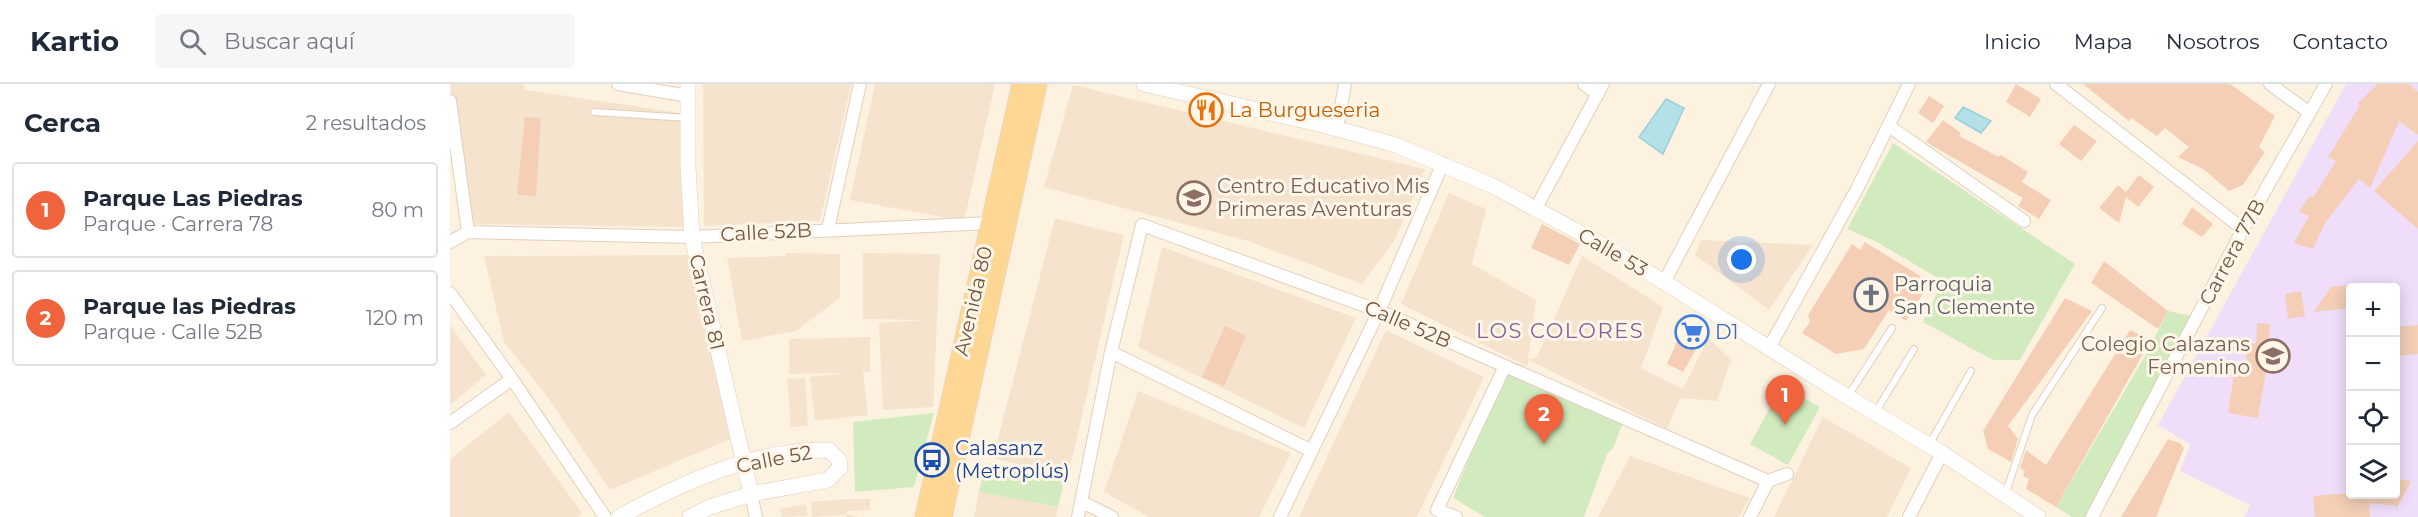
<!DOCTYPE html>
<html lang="es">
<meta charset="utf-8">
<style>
body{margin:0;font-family:Montserrat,sans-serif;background:#f6f6f7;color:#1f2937}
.controls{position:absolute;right:18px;bottom:18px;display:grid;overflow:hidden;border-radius:6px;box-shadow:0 3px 15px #0003}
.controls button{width:54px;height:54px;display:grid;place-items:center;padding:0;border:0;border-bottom:2px solid #e0e1e3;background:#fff;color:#1f2937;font:30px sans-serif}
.you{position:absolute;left:1292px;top:176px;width:21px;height:21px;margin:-15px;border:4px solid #fff;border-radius:50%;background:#1a73e8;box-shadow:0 0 0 9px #1a73e833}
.badge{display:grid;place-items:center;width:39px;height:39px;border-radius:50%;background:#ef643d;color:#fff;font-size:20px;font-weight:700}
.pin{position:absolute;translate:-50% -50px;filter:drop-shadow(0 2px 3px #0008)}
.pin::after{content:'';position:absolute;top:32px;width:21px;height:18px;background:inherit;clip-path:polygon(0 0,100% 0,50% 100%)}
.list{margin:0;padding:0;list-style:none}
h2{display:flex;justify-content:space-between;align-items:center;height:78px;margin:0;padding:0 24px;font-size:26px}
h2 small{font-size:20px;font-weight:400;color:#747a83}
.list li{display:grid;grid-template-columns:39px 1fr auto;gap:18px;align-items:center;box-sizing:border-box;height:96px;margin:0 12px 12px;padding:0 12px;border:2px solid #e0e1e3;border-radius:6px}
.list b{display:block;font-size:22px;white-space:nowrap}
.list p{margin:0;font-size:20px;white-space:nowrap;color:#747a83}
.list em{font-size:20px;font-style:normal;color:#747a83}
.icon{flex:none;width:33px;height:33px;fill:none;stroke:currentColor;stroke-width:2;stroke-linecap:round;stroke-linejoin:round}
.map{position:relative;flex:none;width:1968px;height:433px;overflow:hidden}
header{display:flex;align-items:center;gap:36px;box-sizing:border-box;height:84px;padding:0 30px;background:#fff;border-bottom:2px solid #e0e1e3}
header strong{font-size:28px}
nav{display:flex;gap:33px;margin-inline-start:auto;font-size:21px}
.search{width:420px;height:54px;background:#f6f6f7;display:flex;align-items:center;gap:15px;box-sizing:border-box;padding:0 21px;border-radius:6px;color:#747a83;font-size:22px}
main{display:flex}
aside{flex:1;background:#fff}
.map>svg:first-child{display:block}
.residential{fill:#f5e3ce}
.education{fill:#efddf9;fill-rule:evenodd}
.green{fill:#d1ebbe}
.water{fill:#b4e0e8;stroke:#99d0da;stroke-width:1.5}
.building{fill:#f4cfb6}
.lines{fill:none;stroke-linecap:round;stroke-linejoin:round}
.service-casing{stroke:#e2cebb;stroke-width:8}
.minor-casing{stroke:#e2cebb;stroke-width:14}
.tertiary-casing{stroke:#e2cebb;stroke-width:16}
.primary-casing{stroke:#dbd3cf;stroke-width:21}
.service{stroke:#fff;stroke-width:6}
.minor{stroke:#fff;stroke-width:12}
.tertiary{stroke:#fff;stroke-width:15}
.primary{stroke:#ffd795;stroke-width:20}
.labels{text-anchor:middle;stroke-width:6;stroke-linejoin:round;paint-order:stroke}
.food-label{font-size:20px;fill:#c56008;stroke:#fff6e7;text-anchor:start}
.education-label{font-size:20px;fill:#785e54;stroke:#fff6e7;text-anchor:start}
.street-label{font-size:20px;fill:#755746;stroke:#fff6e7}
.worship-label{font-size:20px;fill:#5b616d;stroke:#fff6e7;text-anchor:start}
.shop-label{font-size:20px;fill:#366cbe;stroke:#fff6e7;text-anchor:start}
.transit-label{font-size:20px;fill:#164399;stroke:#fff6e7;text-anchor:start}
.neighbourhood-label{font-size:21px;letter-spacing:1.5px;fill:#866199;stroke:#fff6e7}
</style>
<header>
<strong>Kartio</strong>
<div class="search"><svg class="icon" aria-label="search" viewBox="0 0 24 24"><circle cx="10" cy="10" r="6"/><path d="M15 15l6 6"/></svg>Buscar aquí</div>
<nav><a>Inicio</a><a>Mapa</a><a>Nosotros</a><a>Contacto</a></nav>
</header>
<main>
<aside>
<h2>Cerca<small>2 resultados</small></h2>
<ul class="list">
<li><span class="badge">1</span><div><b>Parque Las Piedras</b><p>Parque · Carrera 78</p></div><em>80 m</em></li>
<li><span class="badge">2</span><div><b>Parque las Piedras</b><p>Parque · Calle 52B</p></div><em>120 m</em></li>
</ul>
</aside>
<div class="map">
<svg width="1968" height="433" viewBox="0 0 1968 433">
<rect width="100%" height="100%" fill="#fdf2e0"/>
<path class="residential" d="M 0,0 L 73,0 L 76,6 L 230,29 L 234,143 L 24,140 Z
M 253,0 L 401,0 L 370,137 L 254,142 Z
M 425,0 L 545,0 L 514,137 L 400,116 Z
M 623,1 L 975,85 L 945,156 L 912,200 L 798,157 L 594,103 Z
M 999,109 L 1036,125 L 1022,180 L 1086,216 L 1078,276 L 1087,273 L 1132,172 L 1213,223 L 1191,284 L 1233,305 L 1258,254 L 1281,276 L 1267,317 L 1230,314 L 1217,345 L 1079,276 L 1077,282 L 951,220 Z
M 605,134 L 674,151 L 618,392 L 543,374 Z
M 1251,156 L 1363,161 L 1319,226 L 1245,171 Z
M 712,163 L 906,234 L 854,344 L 688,263 Z
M 336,169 L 390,170 L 390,214 L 346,247 L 292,257 L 277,174 L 336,172 Z
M 413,169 L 490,170 L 483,323 L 433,326 L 429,239 L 475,236 L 413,235 Z
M 240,171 L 280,355 L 160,406 L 96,311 L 54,258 L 34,172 Z
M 0,241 L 36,291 L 0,321 Z
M 936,246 L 1034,293 L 967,433 L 849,433 Z
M 420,253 L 420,288 L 413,288 L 418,331 L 365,337 L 360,293 L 395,289 L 339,290 L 339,255 Z
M 355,294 L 358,342 L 341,343 L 337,295 Z
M 688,307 L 841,369 L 809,433 L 699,433 L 654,408 Z
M 59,328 L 132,429 L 128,433 L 0,433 L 0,375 Z
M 1373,333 L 1461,384 L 1437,433 L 1324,433 Z
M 1180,372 L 1300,414 L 1289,433 L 1148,433 Z
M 529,408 L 608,423 L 606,433 L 524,433 Z
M 395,415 L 420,415 L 420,426 L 397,427 L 397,430 L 409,433 L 396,433 L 396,431 L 362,433 L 361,418 Z
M 356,420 L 358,432 L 332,433 L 330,425 Z"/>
<path class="education" d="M 1896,0 L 1968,0 L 1968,433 L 1794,433 L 1800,421 L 1730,387 L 1740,360 L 1708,341 ZM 1900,204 L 1946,204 L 1946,410 L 1900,410 Z"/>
<path class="green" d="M 1443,59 L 1625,180 L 1570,276 L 1543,276 L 1473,238 L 1493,197 L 1425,157 L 1397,145 Z
M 1718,227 L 1741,232 L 1635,433 L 1622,433 L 1606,423 L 1698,267 Z
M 1053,289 L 1174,336 L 1163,364 L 1157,370 L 1134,433 L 1035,433 L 1003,414 Z
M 1332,302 L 1370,323 L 1338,381 L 1300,360 Z
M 484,329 L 464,403 L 405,408 L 403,338 Z
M 536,379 L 614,397 L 608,423 L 529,408 Z"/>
<path class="water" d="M 1216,15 L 1234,24 L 1213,70 L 1189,53 Z
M 1513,23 L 1541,37 L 1531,49 L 1505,34 Z"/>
<path class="building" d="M 1566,0 L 1591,15 L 1580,33 L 1556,18 Z
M 1633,0 L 1780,0 L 1825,32 L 1809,63 L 1815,68 L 1793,101 L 1779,107 L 1753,85 L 1728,73 L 1739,63 L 1715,44 L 1707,52 L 1681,34 L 1679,37 Z
M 1928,0 L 1959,0 L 1968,8 L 1968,51 L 1949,37 L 1920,104 L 1909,95 L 1875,139 L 1863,165 L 1844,159 L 1859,132 L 1849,128 L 1859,112 L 1863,114 L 1886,77 L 1878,73 L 1910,21 L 1907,20 Z
M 1479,12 L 1494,22 L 1483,39 L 1468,29 Z
M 75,33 L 91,34 L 86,113 L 67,110 Z
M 1493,36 L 1511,49 L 1509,52 L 1549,73 L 1551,71 L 1578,88 L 1572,98 L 1601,116 L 1589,135 L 1568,122 L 1573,114 L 1476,58 Z
M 1624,41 L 1647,57 L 1631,77 L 1609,60 Z
M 1968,57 L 1968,145 L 1924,107 Z
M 1689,91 L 1704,103 L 1688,123 L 1676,113 L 1669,139 L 1649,124 L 1668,101 L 1676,108 Z
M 1742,123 L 1763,140 L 1752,153 L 1732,140 Z
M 1092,140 L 1130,160 L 1119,181 L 1081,164 Z
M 1415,158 L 1480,198 L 1456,237 L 1439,226 L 1414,265 L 1386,270 L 1352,249 L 1360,238 L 1358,231 L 1402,160 L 1410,166 Z
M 1654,177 L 1718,227 L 1708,245 L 1641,199 Z
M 1900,201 L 1900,224 L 1864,228 L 1881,203 Z
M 1851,207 L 1855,232 L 1838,235 L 1835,210 Z
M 1615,214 L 1642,227 L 1558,342 L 1568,355 L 1561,378 L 1538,365 L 1533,347 Z
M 1235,239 L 1255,250 L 1233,288 L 1217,280 Z
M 1807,239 L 1820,240 L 1817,282 L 1808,334 L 1778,329 L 1785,284 L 1800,286 L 1793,262 L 1806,259 Z
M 1968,241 L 1968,270 L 1946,272 L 1946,243 Z
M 775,242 L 796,252 L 774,302 L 752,293 Z
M 1680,246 L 1701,256 L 1606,423 L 1576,405 L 1579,395 L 1573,392 L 1575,387 L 1570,384 L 1576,366 L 1596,381 Z
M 1718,355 L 1730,359 L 1734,364 L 1706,433 L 1671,433 Z
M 1946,395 L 1961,397 L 1946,426 L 1946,422 L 1919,419 L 1920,433 L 1865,433 L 1863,412 L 1900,409 L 1946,411 Z"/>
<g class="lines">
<defs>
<path id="service" d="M 144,28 L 238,34
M 1398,312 L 1442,244
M 1425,329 L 1464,265
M 1479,361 L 1521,287
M 1555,411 L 1582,331 L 1652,224"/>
<path id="minor" d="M 168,0 L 238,12
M 1134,0 L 1148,10
M 1606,0 L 1793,145
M 1820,0 L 1860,29
M 0,17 L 18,148
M 1439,42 L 1574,137
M 887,45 L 895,0
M 1086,124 L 1153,0
M 378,145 L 410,0
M 18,148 L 242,153 L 541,139
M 0,158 L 18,148
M 1214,198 L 1319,0
M 0,209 L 62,295 L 155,433
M 1319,264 L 1407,105 L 1459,0
M 661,268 L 860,366
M 0,339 L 62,295
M 301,410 L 306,433
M 632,418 L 662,433
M 628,433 L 661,268 L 692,141 L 929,227 L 1318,397
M 830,433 L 929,227 L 993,79
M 1006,433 L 987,426 L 1055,282
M 1300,433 L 1318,397 L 1337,390
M 1459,433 L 1492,369
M 1642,433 L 1793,145 L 1876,0"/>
<path id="tertiary" d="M 238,0 L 238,83 L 242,153 L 301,410
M 694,0 L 873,41 L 946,61 L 1043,102 L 1158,164 L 1214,198 L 1383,304 L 1492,369 L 1588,433
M 169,433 C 233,398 305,365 379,366 L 389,376 L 390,384 L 378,396 L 301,410 L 260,423 L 240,433"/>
<path id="primary" d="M 475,433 L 572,0
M 492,433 L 587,0"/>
</defs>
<use href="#service" class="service-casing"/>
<use href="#minor" class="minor-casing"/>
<use href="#tertiary" class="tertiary-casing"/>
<use href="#primary" class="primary-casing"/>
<use href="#service" class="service"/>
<use href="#minor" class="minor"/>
<use href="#tertiary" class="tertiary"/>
<use href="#primary" class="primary"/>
</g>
<defs>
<symbol id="restaurant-ring" viewBox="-11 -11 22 22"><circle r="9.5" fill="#fff6e7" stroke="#e8710a" stroke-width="1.5"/><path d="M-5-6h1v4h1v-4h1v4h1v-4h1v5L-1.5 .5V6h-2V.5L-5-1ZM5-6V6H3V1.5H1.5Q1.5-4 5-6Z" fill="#e8710a"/></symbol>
<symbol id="school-ring" viewBox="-11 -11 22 22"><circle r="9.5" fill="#fff6e7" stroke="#8d6e63" stroke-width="1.5"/><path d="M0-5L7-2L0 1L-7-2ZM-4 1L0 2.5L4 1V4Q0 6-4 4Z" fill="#8d6e63"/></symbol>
<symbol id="church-ring" viewBox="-11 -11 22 22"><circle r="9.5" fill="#fff6e7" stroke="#6b7280" stroke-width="1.5"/><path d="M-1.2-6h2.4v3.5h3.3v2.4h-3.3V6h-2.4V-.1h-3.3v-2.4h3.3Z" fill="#6b7280"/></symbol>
<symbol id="supermarket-ring" viewBox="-11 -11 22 22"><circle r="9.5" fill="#fff6e7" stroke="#3f7fe0" stroke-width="1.5"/><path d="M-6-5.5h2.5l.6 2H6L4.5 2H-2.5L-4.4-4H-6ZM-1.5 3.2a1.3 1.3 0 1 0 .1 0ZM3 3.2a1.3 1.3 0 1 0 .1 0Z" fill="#3f7fe0"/></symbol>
<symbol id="bus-ring" viewBox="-11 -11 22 22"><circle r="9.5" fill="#fff6e7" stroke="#1a4fb4" stroke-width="1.5"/><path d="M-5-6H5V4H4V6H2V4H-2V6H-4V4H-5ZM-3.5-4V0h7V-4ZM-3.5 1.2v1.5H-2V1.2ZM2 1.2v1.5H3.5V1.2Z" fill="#1a4fb4"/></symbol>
</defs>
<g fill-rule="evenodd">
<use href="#restaurant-ring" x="737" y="7" width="38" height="38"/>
<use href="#school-ring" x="725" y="95" width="38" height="38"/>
<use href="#church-ring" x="1402" y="192" width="38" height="38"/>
<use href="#supermarket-ring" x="1223" y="229" width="38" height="38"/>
<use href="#school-ring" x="1804" y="253" width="38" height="38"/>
<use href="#bus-ring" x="463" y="357" width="38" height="38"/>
</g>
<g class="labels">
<g class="food-label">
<text x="779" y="33">La Burgueseria</text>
</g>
<g class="education-label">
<text x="767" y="109">Centro Educativo Mis<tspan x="767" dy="23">Primeras Aventuras</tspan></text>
<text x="1800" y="267" text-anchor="end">Colegio Calazans<tspan x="1800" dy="23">Femenino</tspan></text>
</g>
<g class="street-label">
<text transform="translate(316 148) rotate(-3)" y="7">Calle 52B</text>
<text transform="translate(1163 168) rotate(30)" y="7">Calle 53</text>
<text transform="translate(1782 168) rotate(-62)" y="7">Carrera 77B</text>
<text transform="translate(523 217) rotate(-77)" y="7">Avenida 80</text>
<text transform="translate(257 218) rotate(77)" y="7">Carrera 81</text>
<text transform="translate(958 240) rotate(23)" y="7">Calle 52B</text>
<text transform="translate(324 375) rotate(-11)" y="7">Calle 52</text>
</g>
<g class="worship-label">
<text x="1444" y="207">Parroquia<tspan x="1444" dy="23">San Clemente</tspan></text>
</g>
<g class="shop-label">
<text x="1265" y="255">D1</text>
</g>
<g class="transit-label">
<text x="505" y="371">Calasanz<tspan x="505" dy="23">(Metroplús)</tspan></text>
</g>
<g class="neighbourhood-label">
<text x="1110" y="254">LOS COLORES</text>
</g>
</g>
</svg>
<div class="controls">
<button>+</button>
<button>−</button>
<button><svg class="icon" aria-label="locate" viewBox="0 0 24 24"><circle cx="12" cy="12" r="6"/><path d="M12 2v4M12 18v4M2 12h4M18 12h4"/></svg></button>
<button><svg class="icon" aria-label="layers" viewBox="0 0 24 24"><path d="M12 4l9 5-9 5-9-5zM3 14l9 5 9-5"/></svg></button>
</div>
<div class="you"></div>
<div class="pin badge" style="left:1335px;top:341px">1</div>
<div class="pin badge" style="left:1094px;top:360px">2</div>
</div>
</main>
